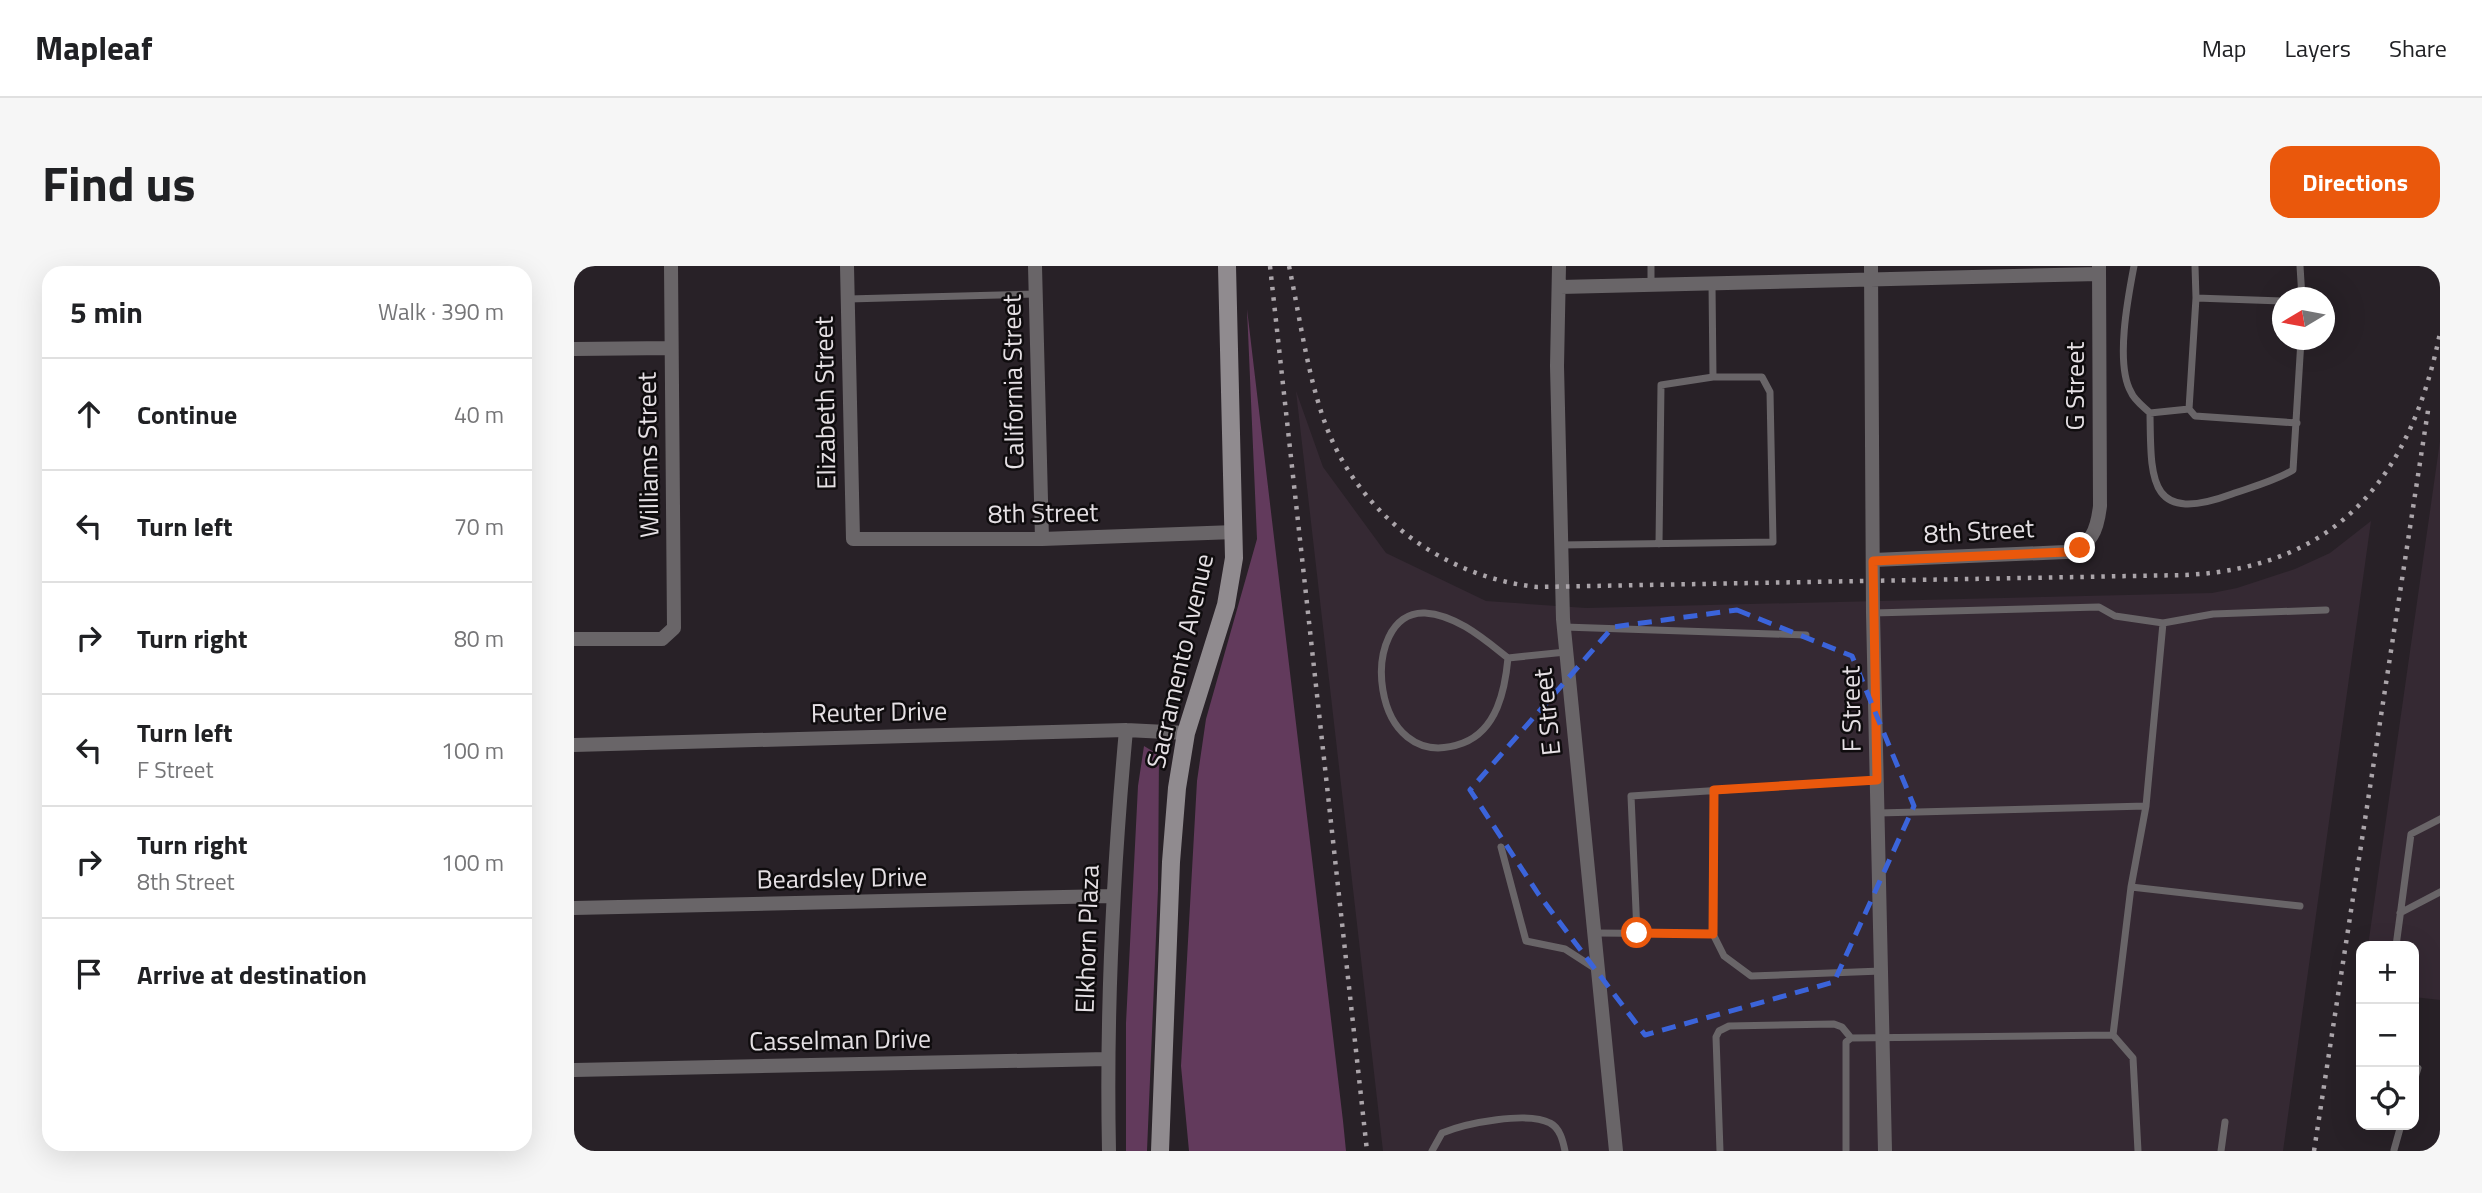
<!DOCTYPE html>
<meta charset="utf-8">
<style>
body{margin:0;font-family:"Titillium Web",sans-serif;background:#f6f6f6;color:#202124}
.controls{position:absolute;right:21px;bottom:21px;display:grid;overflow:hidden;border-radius:14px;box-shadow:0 7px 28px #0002}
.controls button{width:63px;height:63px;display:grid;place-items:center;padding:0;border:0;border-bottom:2px solid #e0e0e0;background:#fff;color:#202124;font:35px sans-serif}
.compass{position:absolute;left:1698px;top:21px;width:63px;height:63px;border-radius:50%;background:#fff;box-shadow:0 7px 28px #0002;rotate:260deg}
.stop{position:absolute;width:21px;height:21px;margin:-16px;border:5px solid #ea580c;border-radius:50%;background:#fff}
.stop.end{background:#ea580c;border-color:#fff;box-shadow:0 2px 7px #0008}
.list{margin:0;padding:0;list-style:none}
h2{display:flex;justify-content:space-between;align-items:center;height:91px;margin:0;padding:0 28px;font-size:30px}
h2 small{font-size:23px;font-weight:400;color:#757577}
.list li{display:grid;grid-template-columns:46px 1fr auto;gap:21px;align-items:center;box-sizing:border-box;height:112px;padding:0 28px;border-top:2px solid #e0e0e0}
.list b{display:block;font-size:26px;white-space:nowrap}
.list p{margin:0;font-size:23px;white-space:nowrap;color:#757577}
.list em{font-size:23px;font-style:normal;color:#757577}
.icon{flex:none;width:38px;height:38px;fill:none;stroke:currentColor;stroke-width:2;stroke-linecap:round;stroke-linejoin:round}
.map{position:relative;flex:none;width:1866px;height:885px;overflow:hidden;border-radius:21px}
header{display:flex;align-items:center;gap:42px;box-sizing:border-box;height:98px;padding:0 35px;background:#fff;border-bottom:2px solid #e0e0e0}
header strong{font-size:33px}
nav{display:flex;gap:38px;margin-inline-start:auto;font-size:24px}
.intro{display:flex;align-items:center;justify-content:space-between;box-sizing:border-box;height:168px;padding:0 42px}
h1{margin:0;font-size:49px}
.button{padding:18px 32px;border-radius:21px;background:#ea580c;color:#fff;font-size:24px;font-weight:700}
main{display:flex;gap:42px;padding:0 42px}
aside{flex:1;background:#fff;border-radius:21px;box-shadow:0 7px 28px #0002}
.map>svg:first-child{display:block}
.built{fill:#352933}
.green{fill:#623a5c}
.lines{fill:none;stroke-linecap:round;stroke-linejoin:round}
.service{stroke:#696568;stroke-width:7}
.minor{stroke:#696568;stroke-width:14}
.secondary{stroke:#908b8f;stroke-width:18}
.rail{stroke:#aba5aa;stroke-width:4.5;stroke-dasharray:3.5 7;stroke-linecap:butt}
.route{stroke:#ea580c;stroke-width:9}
.marked{fill:none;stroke:#3b64da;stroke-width:5;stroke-dasharray:14 9;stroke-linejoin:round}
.labels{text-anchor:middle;stroke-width:5;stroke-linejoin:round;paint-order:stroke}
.street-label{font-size:26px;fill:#e5e0e4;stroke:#0f0c0e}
</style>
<header>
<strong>Mapleaf</strong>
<nav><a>Map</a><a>Layers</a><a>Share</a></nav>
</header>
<div class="intro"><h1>Find us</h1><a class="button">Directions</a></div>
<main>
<aside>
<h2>5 min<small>Walk · 390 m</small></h2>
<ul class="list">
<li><svg class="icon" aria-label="ahead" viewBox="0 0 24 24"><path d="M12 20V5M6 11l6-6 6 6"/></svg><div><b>Continue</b></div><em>40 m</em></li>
<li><svg class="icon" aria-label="left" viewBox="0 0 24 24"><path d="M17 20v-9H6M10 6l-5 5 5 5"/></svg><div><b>Turn left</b></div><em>70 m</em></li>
<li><svg class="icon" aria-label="right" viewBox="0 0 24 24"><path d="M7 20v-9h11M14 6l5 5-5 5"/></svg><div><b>Turn right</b></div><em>80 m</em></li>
<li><svg class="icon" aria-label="left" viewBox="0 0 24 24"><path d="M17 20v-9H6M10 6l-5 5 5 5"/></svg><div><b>Turn left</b><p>F Street</p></div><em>100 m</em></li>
<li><svg class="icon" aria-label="right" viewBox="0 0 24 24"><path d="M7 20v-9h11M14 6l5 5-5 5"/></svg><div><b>Turn right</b><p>8th Street</p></div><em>100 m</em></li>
<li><svg class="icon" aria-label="arrive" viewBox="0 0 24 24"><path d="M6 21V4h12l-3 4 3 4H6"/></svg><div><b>Arrive at destination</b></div></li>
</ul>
</aside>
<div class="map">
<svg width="1866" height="885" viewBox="0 0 1866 885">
<rect width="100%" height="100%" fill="#282127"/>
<path class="built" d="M 722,125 L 749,201 L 812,287 L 912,335 L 1012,342 L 1638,327 L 1663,322 L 1721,303 L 1756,287 L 1797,255 L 1709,885 L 809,885 Z
M 1866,175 L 1866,734 L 1840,731 L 1840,680 L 1794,680 Z"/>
<path class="green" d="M 673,43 L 769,855 L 772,885 L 615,885 L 607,800 L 623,515 L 632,453 L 683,273 Z
M 570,480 L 585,489 L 584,623 L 573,885 L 552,885 L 552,757 L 564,520 Z"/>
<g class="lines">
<path class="service" d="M 1077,0 L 1077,19
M 1560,0 C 1554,31 1541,98 1557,126 C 1560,134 1570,141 1576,147
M 1621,0 L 1622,32
M 1726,0 L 1728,32
M 274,33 L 461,28
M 1708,35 L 1622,32 L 1615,143 L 1621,150 L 1723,157
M 1615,143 L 1576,147 C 1577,214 1574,259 1658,228 C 1678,221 1701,215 1719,204 L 1727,74
M 1085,278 L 1087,119 L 1139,111
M 986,279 L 1199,276 L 1196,126 L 1188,111 L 1139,111 L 1138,18
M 1299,347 L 1525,341 L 1541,350 L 1589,357 L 1572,540 L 1304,547
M 1589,357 L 1639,348 L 1752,344
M 990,361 L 1232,369
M 934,392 C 931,424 923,464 889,477 C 794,512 783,344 851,347 C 883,349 911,374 934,392 L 992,386
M 927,581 L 952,675 L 991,683 L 1025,705
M 1557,621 L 1572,540
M 1826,647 L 1866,626
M 1021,667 L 1139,668 L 1150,690 L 1177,710 L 1307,705
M 1063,667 L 1057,530 L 1302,514
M 1139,668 L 1140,524
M 1822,680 L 1837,568 L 1866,553
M 1539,769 L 1559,792 L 1564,885
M 1277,772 L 1539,769 L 1557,621 L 1726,640
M 1840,815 L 1844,802
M 1820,884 L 1827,859
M 858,885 L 868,867 C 892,857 954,845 976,857 C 986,862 989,875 991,885
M 1146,885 L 1142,771 L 1145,765 L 1155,760 L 1260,758 L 1268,761 L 1277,772
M 1272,885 L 1272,776 L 1277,772
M 1647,885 L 1651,856"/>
<path class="minor" d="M 273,0 L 279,273 L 468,273 L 661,266
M 461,0 L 468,273
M 985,0 L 983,100 L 989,353 L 1042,885
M 1297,0 L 1299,347 L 1311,885
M 986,21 L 1525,8
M 0,83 L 97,82
M 1299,294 L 1492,286 C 1518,279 1523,265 1526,240 L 1525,0
M 0,373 L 88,373 L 100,362 L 97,0
M 0,479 L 552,464 L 612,467
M 0,642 L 537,630
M 0,804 L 533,793
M 535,885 C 532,744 539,605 552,464"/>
<path class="secondary" d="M 586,885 L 597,596 L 603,522 L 612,467 L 652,339 L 660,292 L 653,0"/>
<path class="rail" d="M 696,0 L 793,885
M 715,0 C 726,52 733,107 751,157 C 784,248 868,311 963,321 L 1612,309 C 1766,301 1837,209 1866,67
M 1740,885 L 1855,138"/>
</g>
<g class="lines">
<path class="route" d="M 1063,667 L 1139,668 L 1140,524 L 1303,514 L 1299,295 L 1492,286 L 1506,282"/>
</g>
<path class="marked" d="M 1163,344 L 1278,390 L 1340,540 L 1260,716 L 1071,769 L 965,629 L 896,524 L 1039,361 Z"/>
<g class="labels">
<g class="street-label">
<text transform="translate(439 116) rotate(-91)" y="9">California Street</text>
<text transform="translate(1501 120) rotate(-90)" y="9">G Street</text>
<text transform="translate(251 137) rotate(-91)" y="9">Elizabeth Street</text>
<text transform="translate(74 189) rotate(-91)" y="9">Williams Street</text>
<text transform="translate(469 247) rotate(-1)" y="9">8th Street</text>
<text transform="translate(1405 265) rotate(-3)" y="9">8th Street</text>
<text transform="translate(606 395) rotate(-77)" y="9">Sacramento Avenue</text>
<text transform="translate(1277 443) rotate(-91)" y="9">F Street</text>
<text transform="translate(305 446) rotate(-1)" y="9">Reuter Drive</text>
<text transform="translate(973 446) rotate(-96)" y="9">E Street</text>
<text transform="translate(268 612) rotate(-1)" y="9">Beardsley Drive</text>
<text transform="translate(513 673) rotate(-88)" y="9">Elkhorn Plaza</text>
<text transform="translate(266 774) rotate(-1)" y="9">Casselman Drive</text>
</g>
</g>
</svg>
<div class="controls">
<button>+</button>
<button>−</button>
<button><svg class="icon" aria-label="locate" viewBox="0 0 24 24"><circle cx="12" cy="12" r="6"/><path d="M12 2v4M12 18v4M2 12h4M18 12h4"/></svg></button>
</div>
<svg class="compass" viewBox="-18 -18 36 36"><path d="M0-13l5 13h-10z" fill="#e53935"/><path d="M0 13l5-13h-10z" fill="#757577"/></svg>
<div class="stop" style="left:1063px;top:667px"></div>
<div class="stop end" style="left:1506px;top:282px"></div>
</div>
</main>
